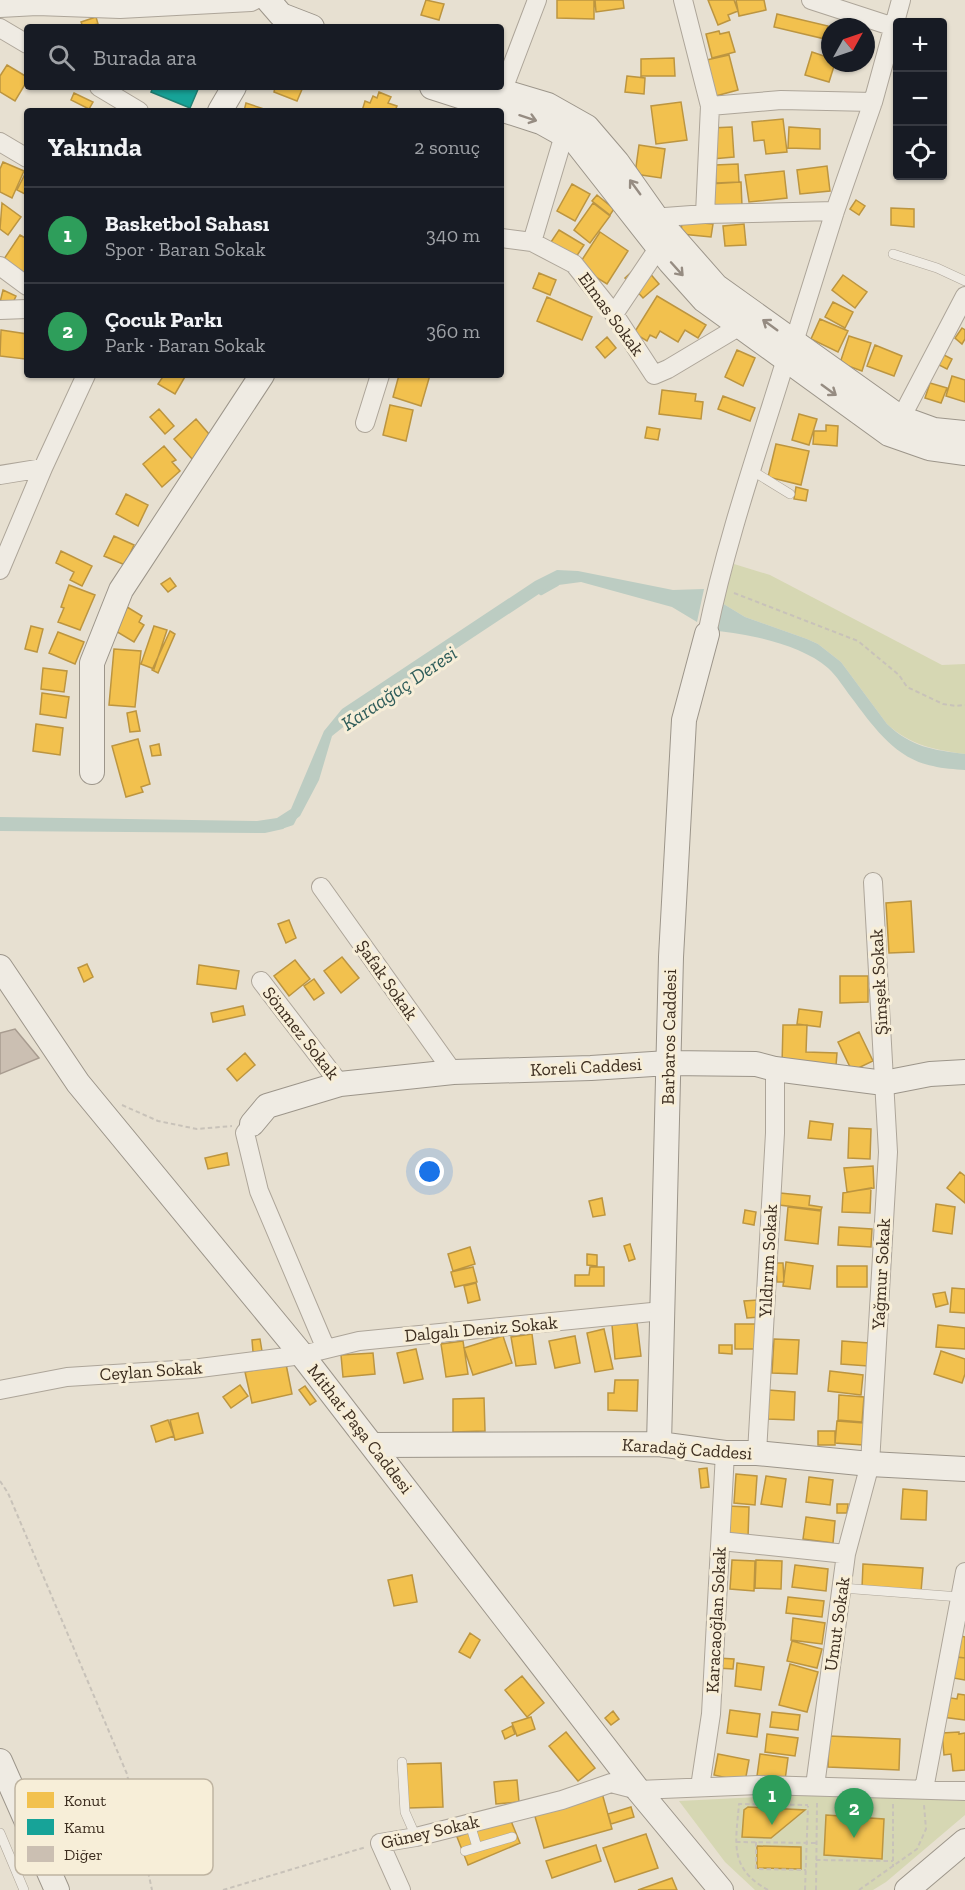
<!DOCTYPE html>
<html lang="tr">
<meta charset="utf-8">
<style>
body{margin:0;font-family:"Zilla Slab",serif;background:#242831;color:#f1f3f6}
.controls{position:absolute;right:18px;top:18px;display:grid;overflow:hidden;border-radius:6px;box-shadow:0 2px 4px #0004}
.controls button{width:54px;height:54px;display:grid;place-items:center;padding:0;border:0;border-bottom:2px solid #363941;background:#171b24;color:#f1f3f6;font:30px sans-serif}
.compass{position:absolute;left:821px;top:18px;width:54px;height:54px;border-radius:50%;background:#171b24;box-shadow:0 2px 4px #0004;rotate:50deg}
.you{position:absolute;left:430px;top:1172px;width:21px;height:21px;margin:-15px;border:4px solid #fff;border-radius:50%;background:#1a73e8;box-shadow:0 0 0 9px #1a73e833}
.badge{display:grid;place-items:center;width:39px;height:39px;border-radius:50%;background:#0b8043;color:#fff;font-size:20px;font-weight:700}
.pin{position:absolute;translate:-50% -50px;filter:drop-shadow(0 2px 3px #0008)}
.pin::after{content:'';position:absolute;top:32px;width:21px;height:18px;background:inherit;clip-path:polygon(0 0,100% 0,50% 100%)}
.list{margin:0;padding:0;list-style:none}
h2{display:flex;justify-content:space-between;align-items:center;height:78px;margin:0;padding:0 24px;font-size:26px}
h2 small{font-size:20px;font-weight:400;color:#9ea1a6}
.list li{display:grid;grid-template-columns:39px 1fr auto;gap:18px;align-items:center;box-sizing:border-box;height:96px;padding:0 24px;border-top:2px solid #363941}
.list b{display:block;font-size:22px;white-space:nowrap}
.list p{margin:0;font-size:20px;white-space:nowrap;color:#9ea1a6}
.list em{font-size:20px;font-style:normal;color:#9ea1a6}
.icon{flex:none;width:33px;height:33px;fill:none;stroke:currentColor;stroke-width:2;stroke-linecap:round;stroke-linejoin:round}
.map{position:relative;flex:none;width:965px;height:1890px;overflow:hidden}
.search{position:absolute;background:#171b24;box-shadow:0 2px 4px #0004;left:24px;top:24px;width:480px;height:66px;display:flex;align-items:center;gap:15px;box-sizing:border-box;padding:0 21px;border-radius:6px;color:#9ea1a6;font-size:22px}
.panel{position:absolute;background:#171b24;box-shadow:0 2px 4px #0004;left:24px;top:108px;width:480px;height:270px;border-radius:6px}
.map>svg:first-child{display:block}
.green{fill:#d6d7b3}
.water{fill:#bcccc2}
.homes{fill:#f2c14e;stroke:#bc9540;stroke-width:1.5}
.public{fill:#17a398;stroke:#228074;stroke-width:1.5}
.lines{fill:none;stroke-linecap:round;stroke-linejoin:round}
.stream{stroke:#bcccc2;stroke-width:4.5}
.building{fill:#cbbfb2;stroke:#a89c90;stroke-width:1.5}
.lane-casing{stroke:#ada599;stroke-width:10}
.street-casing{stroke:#ada599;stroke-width:20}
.secondary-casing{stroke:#9c958a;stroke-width:26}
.path{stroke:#c8c2b9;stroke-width:2;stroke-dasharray:4.5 3;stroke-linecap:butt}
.lane{stroke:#efebe3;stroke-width:9}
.street{stroke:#efebe3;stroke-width:18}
.secondary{stroke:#efebe3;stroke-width:24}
.oneway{stroke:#968c82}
.labels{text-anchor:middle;stroke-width:6;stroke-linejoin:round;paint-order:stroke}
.street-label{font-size:18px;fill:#3d2e20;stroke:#f7eed8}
.water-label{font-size:20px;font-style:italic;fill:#2f5d5a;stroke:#f7eed8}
.key{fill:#f7eed8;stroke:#bfb4a1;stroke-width:1.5}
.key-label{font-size:16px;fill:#3d2e20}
</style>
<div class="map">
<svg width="965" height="1890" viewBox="0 0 965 1890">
<rect width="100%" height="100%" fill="#e7e0d1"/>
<path class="green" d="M 734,564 L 770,575 L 942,665 L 965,664 L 965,754 C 935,750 910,745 887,724 L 841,662 L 818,644 L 807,639 L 745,617 L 722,603 Z
M 817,1794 L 965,1801 L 965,1815 L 886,1882 L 873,1890 L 755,1890 L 725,1862 L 679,1801 Z"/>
<path class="water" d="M 557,570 L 578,571 L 673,590 L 704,589 L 697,622 L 672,607 L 581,582 L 551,586 L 371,705 L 332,736 L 319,780 L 300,816 L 283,829 L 265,833 L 0,831 L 0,817 L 257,821 L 277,818 L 291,809 L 324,731 L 342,709 L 535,581 Z
M 722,603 L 745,617 L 807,639 L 818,644 L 841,662 L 887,724 C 911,747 933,750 965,754 L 965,770 C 955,769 943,769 933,766 C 895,759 873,726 851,697 C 844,688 837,676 828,668 C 802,645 750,634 717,631 Z"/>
<path class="homes" d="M 426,0 L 444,4 L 439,20 L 421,15 Z
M 557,0 L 594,0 L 594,19 L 557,18 Z
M 595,0 L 623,0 L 624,8 L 596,12 Z
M 708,0 L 734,0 L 738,11 L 728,15 L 730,20 L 718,25 Z
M 736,0 L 764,0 L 766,10 L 739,16 Z
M 777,14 L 828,26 L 825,39 L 774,27 Z
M 96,17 L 98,24 L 83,27 L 81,22 Z
M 719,31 L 720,34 L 729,32 L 735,52 L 712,58 L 706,34 Z
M 812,52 L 830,58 L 830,63 L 835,63 L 829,82 L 805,75 Z
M 729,55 L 738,90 L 712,97 L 702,61 Z
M 674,58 L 675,76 L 641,76 L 641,59 Z
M 7,65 L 27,77 L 27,81 L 15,101 L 0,92 L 0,76 Z
M 627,76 L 645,78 L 644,94 L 625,92 Z
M 275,87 L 303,87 L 297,101 L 274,92 Z
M 379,92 L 391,97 L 388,103 L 397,106 L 395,111 L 362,111 L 365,101 L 370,103 L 373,96 L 377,98 Z
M 74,93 L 93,102 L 89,109 L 71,100 Z
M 681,102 L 687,140 L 656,144 L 651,106 Z
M 246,103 L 270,111 L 244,111 Z
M 783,119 L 787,152 L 766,154 L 764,140 L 754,141 L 752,122 Z
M 732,127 L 734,157 L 712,159 L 710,128 Z
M 789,127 L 820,129 L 820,149 L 788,148 Z
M 639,145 L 665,149 L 661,178 L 635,174 Z
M 3,162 L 24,171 L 12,198 L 0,192 L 0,169 Z
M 738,164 L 739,182 L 716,183 L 715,165 Z
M 827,166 L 830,191 L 800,194 L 797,170 Z
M 27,170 L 27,195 L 17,190 Z
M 784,171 L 787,198 L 749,202 L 745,175 Z
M 741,182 L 742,206 L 710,207 L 709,184 Z
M 572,184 L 590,194 L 575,221 L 557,211 Z
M 597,195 L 614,209 L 610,215 L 592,201 Z
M 856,200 L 865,206 L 859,215 L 850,209 Z
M 2,203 L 21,217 L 8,235 L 0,229 Z
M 593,203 L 610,216 L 590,243 L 574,230 Z
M 891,208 L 914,209 L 914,227 L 891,225 Z
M 682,221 L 713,224 L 711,237 L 681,234 Z
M 744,224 L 746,245 L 725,246 L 723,226 Z
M 559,230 L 584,245 L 572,263 L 547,248 Z
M 600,232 L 628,251 L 607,284 L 578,266 Z
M 20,235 L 27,239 L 27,278 L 2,262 Z
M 641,263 L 659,284 L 643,298 L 625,278 Z
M 539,273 L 556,280 L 550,295 L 533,288 Z
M 843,275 L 867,292 L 855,308 L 832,290 Z
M 3,290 L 16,296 L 11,307 L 0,302 Z
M 657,296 L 706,325 L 698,338 L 685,330 L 678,342 L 660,331 L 656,338 L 650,335 L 647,341 L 634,333 Z
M 547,297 L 592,317 L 582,340 L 537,321 Z
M 833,302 L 853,312 L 845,328 L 825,317 Z
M 820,319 L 848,331 L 838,352 L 811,339 Z
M 962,328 L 965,330 L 965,339 L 962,344 L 955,338 Z
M 1,330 L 27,334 L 25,359 L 0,356 Z
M 849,336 L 871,343 L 862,371 L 840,363 Z
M 607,337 L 616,348 L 605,358 L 596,347 Z
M 875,345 L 902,356 L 894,376 L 867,366 Z
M 737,350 L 755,358 L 743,386 L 725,377 Z
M 942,354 L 952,359 L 947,369 L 937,364 Z
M 164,375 L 186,375 L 175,394 L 158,384 Z
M 399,375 L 430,375 L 421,406 L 393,397 Z
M 952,376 L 965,380 L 965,402 L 946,396 Z
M 930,383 L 947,388 L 941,403 L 925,398 Z
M 662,390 L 696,394 L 695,401 L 703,402 L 701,419 L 659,414 Z
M 723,396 L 755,408 L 750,421 L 718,409 Z
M 390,405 L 413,410 L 406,441 L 383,435 Z
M 159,409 L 174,426 L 165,434 L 150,417 Z
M 799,414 L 817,419 L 809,445 L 792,440 Z
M 196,419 L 215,441 L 193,460 L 174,439 Z
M 826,425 L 838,426 L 837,446 L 813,444 L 814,431 L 826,431 Z
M 647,427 L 660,429 L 658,440 L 645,438 Z
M 776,444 L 809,451 L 801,485 L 768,477 Z
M 164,446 L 176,460 L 172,462 L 180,471 L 162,487 L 143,464 Z
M 796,487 L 808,490 L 806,501 L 794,499 Z
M 126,494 L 148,505 L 138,526 L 116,514 Z
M 114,536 L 134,545 L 125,565 L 104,556 Z
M 61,551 L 92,566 L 82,586 L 70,580 L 74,572 L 56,563 Z
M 170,578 L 176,586 L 168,592 L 161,584 Z
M 69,585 L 95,595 L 80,630 L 58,622 L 64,608 L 61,607 Z
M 127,607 L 142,616 L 139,622 L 144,625 L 134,642 L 114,630 Z
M 31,626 L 43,629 L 37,652 L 25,649 Z
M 154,626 L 167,630 L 154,669 L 141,664 Z
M 170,631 L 175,634 L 158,673 L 152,670 Z
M 58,632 L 84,642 L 75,664 L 49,653 Z
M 114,649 L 141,651 L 135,707 L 109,705 Z
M 43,668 L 67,671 L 64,692 L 41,689 Z
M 42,693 L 69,697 L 66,718 L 40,714 Z
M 136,711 L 140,731 L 130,732 L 127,713 Z
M 36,724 L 63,728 L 60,755 L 33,751 Z
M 138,739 L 150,784 L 141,787 L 143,792 L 126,797 L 112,746 Z
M 159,744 L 161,755 L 152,756 L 150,746 Z
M 911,901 L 914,952 L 889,953 L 886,903 Z
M 289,920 L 296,938 L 286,943 L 278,924 Z
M 342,957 L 359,978 L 341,993 L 324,971 Z
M 295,960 L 310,979 L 289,996 L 274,976 Z
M 87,964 L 93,977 L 84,982 L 78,968 Z
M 199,965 L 239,971 L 236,989 L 197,984 Z
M 840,976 L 868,976 L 868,1002 L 840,1003 Z
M 314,979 L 324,993 L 314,1000 L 304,986 Z
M 243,1006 L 245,1015 L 213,1022 L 211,1013 Z
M 799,1009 L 822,1012 L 820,1027 L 797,1024 Z
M 783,1025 L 807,1025 L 806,1052 L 837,1053 L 836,1066 L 782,1065 Z
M 859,1032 L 873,1061 L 852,1071 L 838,1042 Z
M 245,1053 L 255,1065 L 237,1081 L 227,1069 Z
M 810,1121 L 833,1124 L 831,1140 L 808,1138 Z
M 849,1128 L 871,1129 L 870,1159 L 848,1158 Z
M 227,1153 L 229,1165 L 208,1169 L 205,1158 Z
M 873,1166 L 874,1188 L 847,1192 L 844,1168 Z
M 960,1172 L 965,1176 L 965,1203 L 947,1188 Z
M 871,1188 L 870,1213 L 842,1212 L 843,1193 Z
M 780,1193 L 810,1196 L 809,1205 L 822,1207 L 821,1210 L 779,1205 Z
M 602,1198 L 605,1215 L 593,1217 L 589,1201 Z
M 936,1204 L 955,1207 L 952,1234 L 933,1231 Z
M 788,1207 L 821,1211 L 818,1244 L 785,1240 Z
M 745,1210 L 756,1212 L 754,1225 L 743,1223 Z
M 839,1227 L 872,1229 L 871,1247 L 838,1245 Z
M 630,1244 L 635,1259 L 629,1261 L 624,1246 Z
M 470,1247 L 475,1264 L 453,1271 L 448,1254 Z
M 587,1254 L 597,1255 L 597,1266 L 587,1265 Z
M 786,1262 L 813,1266 L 810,1289 L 783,1286 Z
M 776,1263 L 783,1263 L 784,1282 L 777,1282 Z
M 837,1266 L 867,1266 L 867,1287 L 837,1287 Z
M 473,1267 L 477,1282 L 455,1287 L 451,1272 Z
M 590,1267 L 604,1267 L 604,1286 L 575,1286 L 575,1275 L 589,1275 Z
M 476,1283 L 480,1300 L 468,1303 L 464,1286 Z
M 952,1288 L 965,1289 L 965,1313 L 950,1312 Z
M 945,1292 L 948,1304 L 936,1307 L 933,1294 Z
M 758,1300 L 760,1317 L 747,1318 L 744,1301 Z
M 637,1323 L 641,1356 L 615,1359 L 612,1325 Z
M 735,1324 L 757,1324 L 758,1349 L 735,1349 Z
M 938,1325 L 965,1328 L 965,1349 L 936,1347 Z
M 604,1329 L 613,1369 L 595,1372 L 587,1333 Z
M 532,1334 L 536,1364 L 516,1366 L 511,1337 Z
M 503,1336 L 512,1363 L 473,1375 L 464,1348 Z
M 575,1336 L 580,1363 L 555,1368 L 549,1341 Z
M 260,1339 L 262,1351 L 253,1352 L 252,1340 Z
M 774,1339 L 799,1340 L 797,1374 L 772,1373 Z
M 463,1341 L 468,1374 L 446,1377 L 441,1344 Z
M 842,1341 L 869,1343 L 868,1366 L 841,1364 Z
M 719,1345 L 732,1345 L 732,1354 L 719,1353 Z
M 416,1349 L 423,1379 L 404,1383 L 397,1353 Z
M 941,1351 L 965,1359 L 965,1374 L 962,1383 L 934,1374 Z
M 373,1353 L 375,1374 L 343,1377 L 341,1355 Z
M 286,1364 L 292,1394 L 252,1403 L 245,1372 Z
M 830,1371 L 863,1375 L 861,1395 L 828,1391 Z
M 615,1380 L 638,1380 L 637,1411 L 608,1410 L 608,1393 L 614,1393 Z
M 240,1385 L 248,1396 L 231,1408 L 223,1397 Z
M 305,1386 L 316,1401 L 310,1405 L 299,1390 Z
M 768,1390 L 795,1392 L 794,1420 L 767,1419 Z
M 839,1395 L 864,1397 L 862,1422 L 838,1420 Z
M 484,1398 L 485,1431 L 453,1432 L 453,1399 Z
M 198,1413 L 203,1433 L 175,1440 L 170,1420 Z
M 168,1420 L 174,1436 L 156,1442 L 151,1426 Z
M 837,1421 L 864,1423 L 863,1445 L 835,1443 Z
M 818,1431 L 835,1431 L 835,1445 L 818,1445 Z
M 707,1468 L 709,1487 L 701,1488 L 699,1469 Z
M 736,1474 L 757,1476 L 755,1505 L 734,1503 Z
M 766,1476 L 786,1479 L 782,1507 L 761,1504 Z
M 809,1477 L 833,1480 L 830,1505 L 806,1502 Z
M 903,1489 L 927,1491 L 926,1520 L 901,1519 Z
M 837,1504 L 848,1504 L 847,1513 L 837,1513 Z
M 728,1506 L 749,1507 L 748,1538 L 727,1537 Z
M 806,1517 L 835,1521 L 833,1543 L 803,1539 Z
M 732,1560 L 755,1561 L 754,1591 L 730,1589 Z
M 756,1560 L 782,1561 L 781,1589 L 755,1588 Z
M 863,1564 L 923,1568 L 921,1592 L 862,1588 Z
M 795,1565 L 828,1569 L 826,1591 L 792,1587 Z
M 412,1575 L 417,1602 L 394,1606 L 388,1580 Z
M 788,1597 L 824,1601 L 822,1617 L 786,1613 Z
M 793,1618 L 825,1623 L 822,1644 L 791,1640 Z
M 470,1633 L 480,1640 L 470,1658 L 459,1652 Z
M 961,1636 L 965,1637 L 965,1658 L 957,1657 Z
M 792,1641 L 822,1649 L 817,1668 L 787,1661 Z
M 957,1657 L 965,1658 L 965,1680 L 953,1678 Z
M 718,1658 L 734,1659 L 733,1669 L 717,1668 Z
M 737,1663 L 764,1667 L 761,1690 L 735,1686 Z
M 790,1664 L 818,1672 L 807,1712 L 779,1705 Z
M 522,1676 L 544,1703 L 527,1717 L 505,1690 Z
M 958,1694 L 965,1695 L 965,1720 L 942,1717 L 945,1697 L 957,1699 Z
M 730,1710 L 760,1714 L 757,1737 L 727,1733 Z
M 613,1711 L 619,1719 L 611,1725 L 605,1718 Z
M 772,1712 L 800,1715 L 798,1730 L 770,1727 Z
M 531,1717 L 535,1729 L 517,1736 L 512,1723 Z
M 512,1726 L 515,1734 L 505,1739 L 502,1731 Z
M 566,1732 L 595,1768 L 578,1781 L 549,1746 Z
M 959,1732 L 959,1734 L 965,1733 L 965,1770 L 953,1771 L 951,1754 L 944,1755 L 942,1733 Z
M 767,1734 L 798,1738 L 795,1756 L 765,1752 Z
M 829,1736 L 900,1739 L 899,1770 L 828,1767 Z
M 718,1754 L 749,1760 L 745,1782 L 714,1775 Z
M 760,1754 L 788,1758 L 785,1780 L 757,1776 Z
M 441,1763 L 443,1807 L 408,1808 L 406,1764 Z
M 517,1780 L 519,1802 L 496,1804 L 494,1782 Z
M 602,1793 L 612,1829 L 544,1848 L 534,1813 Z
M 631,1807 L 634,1817 L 611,1824 L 608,1814 Z
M 748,1807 L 805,1810 L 771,1838 L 742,1837 L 744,1810 Z
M 826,1815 L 884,1819 L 882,1859 L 824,1855 Z
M 509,1816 L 520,1843 L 468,1865 L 457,1837 Z
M 646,1834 L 658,1868 L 615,1882 L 603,1848 Z
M 596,1845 L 601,1861 L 552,1878 L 546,1861 Z
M 757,1846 L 801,1847 L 801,1869 L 757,1868 Z
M 672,1878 L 677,1890 L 638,1890 Z"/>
<path class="public" d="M 153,87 L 199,87 L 190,108 L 151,92 Z"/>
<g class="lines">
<path class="stream" d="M 541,593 L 557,584
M 283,826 L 292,823 L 296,815"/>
</g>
<path class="building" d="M 15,1029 L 39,1058 L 0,1074 L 0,1033 Z"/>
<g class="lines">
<defs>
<path id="lane" d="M 893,254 L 937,268 L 965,281
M 751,470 L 790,494
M 842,1588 L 960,1597
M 402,1762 L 405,1812 L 416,1837
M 470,1824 L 477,1847
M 0,1833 L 24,1890
M 465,1851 L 512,1837"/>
<path id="street" d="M 683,0 L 710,106 L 705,214
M 811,0 L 894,27
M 0,8 L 37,6 L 120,9 L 251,2 L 255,0
M 0,28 L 27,44
M 99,87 L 139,111
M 502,92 L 537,0
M 710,106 L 781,100 L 873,102
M 0,142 L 27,158
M 658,220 L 665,217 L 705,214 L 835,211
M 501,238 L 532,242 L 574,264 L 614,314 L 654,375 L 668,369 L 740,326
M 532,242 L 564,135
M 0,266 L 27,286
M 0,310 L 27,309
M 614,314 L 659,247
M 901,418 L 965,296
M 365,423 L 380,375
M 0,475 L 43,468
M 0,570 L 43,468 L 86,375
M 707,634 C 726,541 758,450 786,359 L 794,342 L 835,211 L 873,102 L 901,0
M 321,887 L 453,1072
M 261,981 L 340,1084
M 252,1124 L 245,1133 L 259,1191 L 326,1349
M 0,1390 L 67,1377 L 192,1369 L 302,1355 L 359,1341 L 662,1311
M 757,1453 L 775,1133 L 775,1069
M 721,1541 L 846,1554
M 815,1786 L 846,1554 L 870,1464 L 888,1152 L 873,882
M 700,1787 L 711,1714 L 725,1453
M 924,1789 L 965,1572
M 401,1890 L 380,1843 L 416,1837 L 562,1800 L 611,1783 L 638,1790 L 759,1785 L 965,1791"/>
<path id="secondary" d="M 268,0 L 281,15 L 312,27
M 432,87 L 541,122 L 575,141 L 670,262 L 704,300 L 889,434 L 929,448 L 965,453
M 488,87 L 548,105 L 587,127 L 617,162 L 658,220 L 716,286 L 804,349 L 901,418 L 934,430 L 965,433
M 220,111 L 234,87
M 92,772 L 92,663 L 121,590 L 262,375
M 0,967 L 78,1083 L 302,1355 L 638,1790 L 721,1890
M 252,1124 L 267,1106 L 340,1084 L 453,1072 L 591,1068 L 668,1063 L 756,1064 L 775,1069 L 884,1083 L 930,1074 L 965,1072
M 659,1444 L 671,957 L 684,720 L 707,634
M 372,1445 L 659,1444 L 725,1453 L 757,1453 L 870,1464 L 965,1469
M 0,1761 L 57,1890
M 907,1890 L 965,1841"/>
</defs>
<use href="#lane" class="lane-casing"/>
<use href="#street" class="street-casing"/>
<use href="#secondary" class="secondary-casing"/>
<path class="path" d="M 734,593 L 858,641 L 899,675 L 907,687 L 943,704 L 956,706 L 965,705
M 122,1105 L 158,1121 L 197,1129 L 232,1126
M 0,1481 L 8,1493 L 127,1774 L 152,1890
M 852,1804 L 852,1819
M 893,1804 L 893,1867
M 736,1842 L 816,1843
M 756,1842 L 756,1869 L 806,1870
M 816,1860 L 893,1861
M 223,1890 L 366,1847
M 768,1890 C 728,1868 736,1842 739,1804 L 808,1805
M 805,1890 L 808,1806
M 816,1890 L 817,1803
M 859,1890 L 917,1849 L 926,1829 L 924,1805"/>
<use href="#lane" class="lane"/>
<use href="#street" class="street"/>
<use href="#secondary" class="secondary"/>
</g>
<defs><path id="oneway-shaft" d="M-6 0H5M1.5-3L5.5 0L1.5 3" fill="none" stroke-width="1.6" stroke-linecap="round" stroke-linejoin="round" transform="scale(1.5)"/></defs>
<g class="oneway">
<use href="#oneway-shaft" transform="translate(528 118) rotate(18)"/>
<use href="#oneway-shaft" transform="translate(635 187) rotate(-126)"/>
<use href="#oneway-shaft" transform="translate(677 269) rotate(48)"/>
<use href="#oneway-shaft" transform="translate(770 325) rotate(-144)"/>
<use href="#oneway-shaft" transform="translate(829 390) rotate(36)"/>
</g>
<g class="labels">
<g class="street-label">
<text transform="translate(611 314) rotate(54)" y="6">Elmas Sokak</text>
<text transform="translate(387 980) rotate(55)" y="6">Şafak Sokak</text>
<text transform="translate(879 982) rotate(-93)" y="6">Şimşek Sokak</text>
<text transform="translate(301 1033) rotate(52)" y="6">Sönmez Sokak</text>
<text transform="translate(669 1037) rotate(-89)" y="6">Barbaros Caddesi</text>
<text transform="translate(586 1067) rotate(-3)" y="6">Koreli Caddesi</text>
<text transform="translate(768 1261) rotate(-87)" y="6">Yıldırım Sokak</text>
<text transform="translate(881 1274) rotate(-87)" y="6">Yağmur Sokak</text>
<text transform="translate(481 1329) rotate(-5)" y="6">Dalgalı Deniz Sokak</text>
<text transform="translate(151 1371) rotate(-4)" y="6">Ceylan Sokak</text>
<text transform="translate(360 1429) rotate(52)" y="6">Mithat Paşa Caddesi</text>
<text transform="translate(687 1449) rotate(4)" y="6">Karadağ Caddesi</text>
<text transform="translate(716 1620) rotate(-87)" y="6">Karacaoğlan Sokak</text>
<text transform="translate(837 1624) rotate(-82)" y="6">Umut Sokak</text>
<text transform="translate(430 1832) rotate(-13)" y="6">Güney Sokak</text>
</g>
<g class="water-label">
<text transform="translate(399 688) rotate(-34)" y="7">Karaağaç Deresi</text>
</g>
</g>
<rect x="15" y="1779" width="198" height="96" rx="9" class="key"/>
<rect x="27" y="1792" width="27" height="16" fill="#f2c14e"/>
<rect x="27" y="1819" width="27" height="16" fill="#17a398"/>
<rect x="27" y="1846" width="27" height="16" fill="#cbbfb2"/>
<g class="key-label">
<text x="64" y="1806">Konut</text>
<text x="64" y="1833">Kamu</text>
<text x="64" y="1860">Diğer</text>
</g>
</svg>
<div class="controls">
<button>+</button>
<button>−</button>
<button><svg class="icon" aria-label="locate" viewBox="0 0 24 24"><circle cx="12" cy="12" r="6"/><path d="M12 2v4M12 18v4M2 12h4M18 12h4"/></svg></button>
</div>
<svg class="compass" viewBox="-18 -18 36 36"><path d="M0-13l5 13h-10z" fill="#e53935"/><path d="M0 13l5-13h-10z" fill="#9ea1a6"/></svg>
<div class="you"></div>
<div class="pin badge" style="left:772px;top:1825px;background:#2e9e5b">1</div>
<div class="pin badge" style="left:854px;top:1838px;background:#2e9e5b">2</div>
<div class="search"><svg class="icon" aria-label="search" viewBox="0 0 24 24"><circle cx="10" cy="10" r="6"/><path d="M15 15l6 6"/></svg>Burada ara</div>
<section class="panel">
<h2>Yakında<small>2 sonuç</small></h2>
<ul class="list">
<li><span class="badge" style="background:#2e9e5b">1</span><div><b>Basketbol Sahası</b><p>Spor · Baran Sokak</p></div><em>340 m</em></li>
<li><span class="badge" style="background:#2e9e5b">2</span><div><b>Çocuk Parkı</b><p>Park · Baran Sokak</p></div><em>360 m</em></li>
</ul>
</section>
</div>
